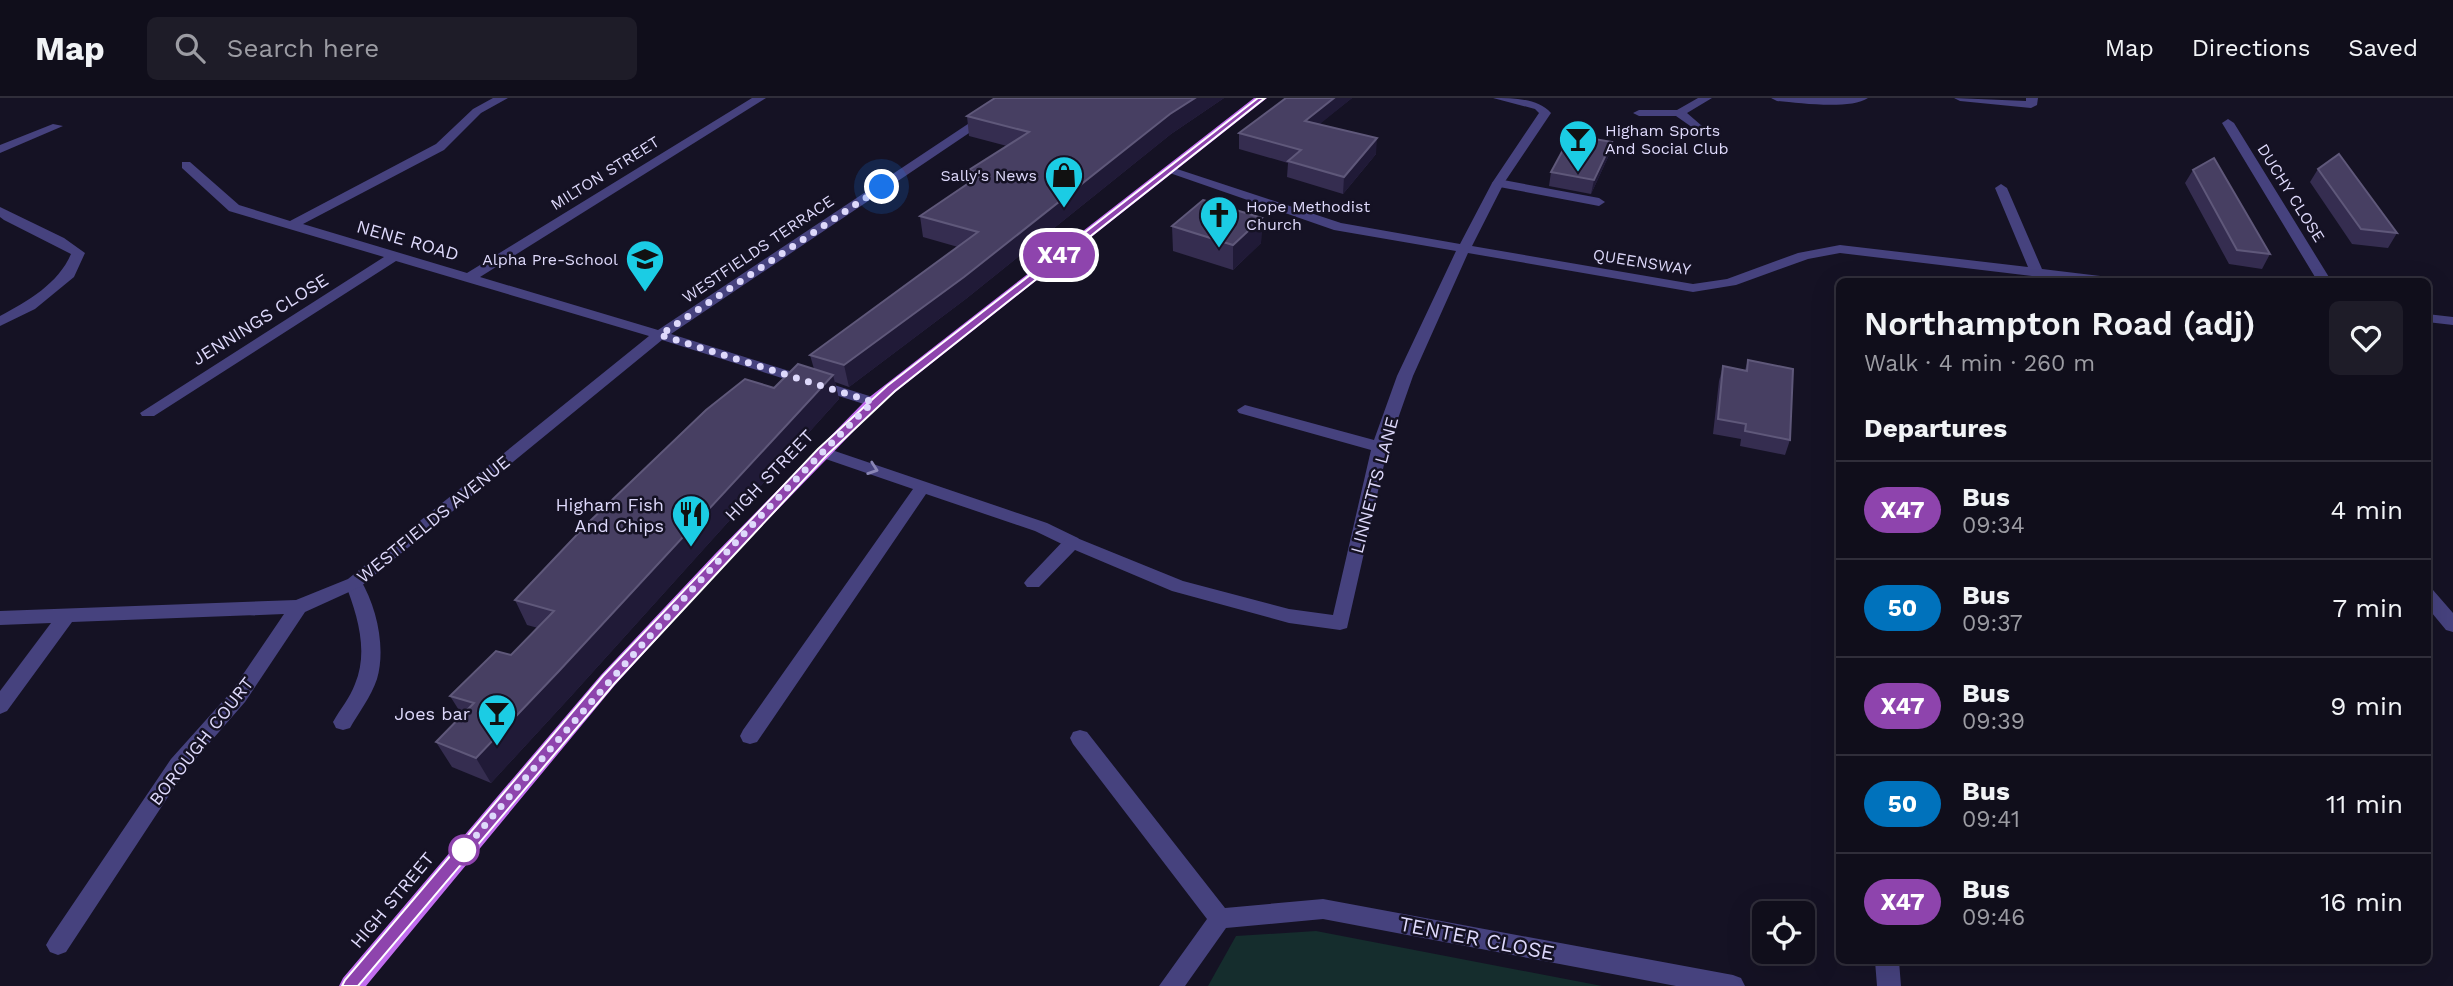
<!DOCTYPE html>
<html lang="en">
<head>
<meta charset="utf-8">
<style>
	body { margin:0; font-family:"Work Sans",sans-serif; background:#1e1c28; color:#f1f3f6; height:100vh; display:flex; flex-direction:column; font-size:26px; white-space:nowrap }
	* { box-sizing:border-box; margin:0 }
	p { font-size:23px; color:#9c9ca3 }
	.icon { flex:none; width:38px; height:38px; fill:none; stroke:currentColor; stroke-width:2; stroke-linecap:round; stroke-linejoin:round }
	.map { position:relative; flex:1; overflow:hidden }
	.drawer { position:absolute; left:1836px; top:180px; width:595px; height:686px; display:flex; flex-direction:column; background:#100e1b; border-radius:10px; box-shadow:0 7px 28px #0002,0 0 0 2px #302e3a }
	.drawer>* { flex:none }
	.badge { padding:0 14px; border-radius:23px; font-size:24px; line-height:46px }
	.controls { position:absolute; left:1752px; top:803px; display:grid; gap:14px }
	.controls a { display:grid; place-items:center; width:63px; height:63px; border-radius:10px; background:#100e1b; box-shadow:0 7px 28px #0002,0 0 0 2px #302e3a; font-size:35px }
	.you { position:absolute; width:35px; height:35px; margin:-18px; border:5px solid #fff; border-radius:50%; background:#1a73e8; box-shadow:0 0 0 10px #1a73e833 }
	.map>.badge { position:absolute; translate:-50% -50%; box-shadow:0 0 0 4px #fff }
	h2 { padding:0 28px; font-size:26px; line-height:63px }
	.round { display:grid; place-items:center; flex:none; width:74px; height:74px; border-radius:10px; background:#1e1c28 }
	.overview { display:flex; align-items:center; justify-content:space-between; height:119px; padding:0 28px }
	h1 { font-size:33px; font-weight:600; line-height:52px }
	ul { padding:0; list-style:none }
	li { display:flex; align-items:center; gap:21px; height:98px; padding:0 28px; border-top:2px solid #302e3a }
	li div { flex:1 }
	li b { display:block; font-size:26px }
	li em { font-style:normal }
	li .badge { min-width:77px; font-weight:700; text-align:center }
	header { display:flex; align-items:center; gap:42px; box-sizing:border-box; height:98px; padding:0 35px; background:#100e1b; border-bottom:2px solid #302e3a }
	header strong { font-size:33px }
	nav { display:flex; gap:38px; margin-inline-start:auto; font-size:24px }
	.search { width:490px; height:63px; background:#1e1c28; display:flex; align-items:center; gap:18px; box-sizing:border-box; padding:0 24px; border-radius:10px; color:#9c9ca3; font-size:26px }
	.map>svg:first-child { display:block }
	.green { fill:#152d2d }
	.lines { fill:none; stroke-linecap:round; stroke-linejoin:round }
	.service { fill:#46427e; fill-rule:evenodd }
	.minor { fill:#46427e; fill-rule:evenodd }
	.primary { fill:#c16dee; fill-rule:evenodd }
	.wall { fill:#352d50 }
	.shaded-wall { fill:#201a37 }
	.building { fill:#473f62; stroke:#5f587a; stroke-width:2 }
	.oneway { stroke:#8a86b6 }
	.line { fill:#8e44ad; stroke:#fff; stroke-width:2 }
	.walk { stroke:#ded9fb; stroke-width:7; stroke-dasharray:0 12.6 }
	.stop-dot { fill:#fff; stroke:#8e44ad; stroke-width:3.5 }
	.labels { text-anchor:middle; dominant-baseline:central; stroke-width:5; stroke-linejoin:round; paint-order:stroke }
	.far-poi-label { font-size:16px; fill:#ded9fb; stroke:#151224; text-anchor:start }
	.far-street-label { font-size:16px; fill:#ded9fb; stroke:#151224 }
	.street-label { font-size:18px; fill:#ded9fb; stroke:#151224 }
	.poi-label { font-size:18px; fill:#ded9fb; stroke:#151224; text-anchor:end }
	.near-street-label { font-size:21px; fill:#ded9fb; stroke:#151224 }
</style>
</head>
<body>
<header>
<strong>Map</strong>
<div class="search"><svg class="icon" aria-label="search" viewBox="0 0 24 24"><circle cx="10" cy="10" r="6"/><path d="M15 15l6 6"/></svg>Search here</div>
<nav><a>Map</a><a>Directions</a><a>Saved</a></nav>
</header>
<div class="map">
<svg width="2453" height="888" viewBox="0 0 2453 888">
	<rect width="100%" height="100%" fill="#151224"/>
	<path class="green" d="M 1316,833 L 1602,888 L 1208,888 L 1236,838 Z"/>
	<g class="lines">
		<path class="service" d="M 1498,81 L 1599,100 L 1605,104 L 1599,108 L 1494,88 L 1492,85 Z
			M 823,349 L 1047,425 L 1078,440 L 1081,444 L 1078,448 L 1066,448 L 1035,433 L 926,396 L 757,644 L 750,646 L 743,644 L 740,638 L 743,632 L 913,391 L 817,358 L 815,354 Z
			M 354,479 L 360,481 C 377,509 386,550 377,581 C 371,599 359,614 350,630 L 343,632 L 336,630 L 333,624 C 340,611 350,600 355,586 C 369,553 357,516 345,485 Z"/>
		<path class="minor" d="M 493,0 L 508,0 L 481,15 L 444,52 L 303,126 L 467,175 L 752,0 L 766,0 L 480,179 L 658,232 L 1007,0 L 1021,0 L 671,236 L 879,301 L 881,304 L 879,307 L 867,307 L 662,242 L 360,489 L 305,514 L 245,604 L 185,673 L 66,854 L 58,857 L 50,854 L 46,847 L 50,840 L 171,661 L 231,594 L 284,516 L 72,524 L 7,613 L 0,616 L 0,593 L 51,525 L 0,527 L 0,513 L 296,502 L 348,481 L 649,238 L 396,163 L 154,318 L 142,318 L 140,315 L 384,159 L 229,113 L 182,70 L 182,64 L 190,64 L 239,107 L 290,123 L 436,46 L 473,11 Z
			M 1493,0 C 1513,0 1538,0 1551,15 L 1504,85 L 1472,148 L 1693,186 L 1727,181 L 1798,155 L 1840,147 L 2028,169 L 1995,90 L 2001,86 L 2007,90 L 2042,171 L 2117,180 L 2124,184 L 2080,184 L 2046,180 L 2048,184 L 2034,184 L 2032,178 L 1840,155 L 1808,161 L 1736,187 L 1693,194 L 1468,155 L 1413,278 L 1388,349 L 1347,530 L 1340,532 L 1289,525 L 1172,493 L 1075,452 L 1039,489 L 1027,489 L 1024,485 L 1027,481 L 1066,440 L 1072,438 L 1183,483 L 1289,511 L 1333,517 L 1371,352 L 1239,315 L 1237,312 L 1245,307 L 1374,342 L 1397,278 L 1456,153 L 1334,132 L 1161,72 L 1171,69 L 1341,125 L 1460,146 L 1492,85 L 1539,15 L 1535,11 Z
			M 1698,0 L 1712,0 L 1687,15 L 1702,28 L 1696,32 L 1676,18 L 1639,18 L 1633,15 L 1639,12 L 1677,12 Z
			M 1771,0 L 1868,0 C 1850,12 1799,5 1777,3 Z
			M 1954,0 L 2026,3 L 2026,0 L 2038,0 L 2037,7 L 2031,10 L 1960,3 Z
			M 2228,21 L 2234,25 L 2332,184 L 2318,184 L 2222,25 Z
			M 53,26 L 63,28 L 0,55 L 0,47 Z
			M 0,109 L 64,140 L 85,155 L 74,179 L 35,211 L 0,228 L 0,218 C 28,203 58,186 71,156 L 4,122 L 0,119 Z
			M 2427,216 L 2453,219 L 2453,227 L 2427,224 Z
			M 2427,491 L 2433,492 L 2453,515 L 2453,534 L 2446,532 L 2427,509 Z
			M 1080,632 L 1087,634 L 1225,810 L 1323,801 L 1733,877 L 1741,880 L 1745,888 L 1676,888 L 1323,821 L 1226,830 L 1185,888 L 1159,888 L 1207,821 L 1073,646 L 1070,640 L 1073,634 Z
			M 1875,863 L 1899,863 L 1901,888 L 1877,888 Z"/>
		<path class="primary" d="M 1254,0 L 1267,0 L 879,307 L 727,464 L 615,587 L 366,888 L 339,888 L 343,880 L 601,577 L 715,456 L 867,301 Z"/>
	</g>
	<path class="wall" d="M 995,0 L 1224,0 L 1171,36 L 967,200 L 849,289 L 835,284 L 839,301 L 572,597 L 491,685 L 452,669 L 436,644 L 462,617 L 450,598 L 511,557 L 538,530 L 527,527 L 515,502 L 774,290 L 814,271 L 810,257 L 958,149 L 923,139 L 920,118 L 971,83 L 969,72 L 1007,48 L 969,38 L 967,18 Z
		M 1286,0 L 1352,0 L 1319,26 L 1376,56 L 1343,96 L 1287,79 L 1288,65 L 1239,51 L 1239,35 Z
		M 1612,44 L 1609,57 L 1591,96 L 1549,88 L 1551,74 Z
		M 2318,71 L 2397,135 L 2388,150 L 2352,146 L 2310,84 Z
		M 2193,72 L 2270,156 L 2262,171 L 2229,166 L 2185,85 Z
		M 1262,120 L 1261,145 L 1233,172 L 1173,153 L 1172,128 Z
		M 1748,262 L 1790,342 L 1785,357 L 1740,348 L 1741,341 L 1713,336 L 1719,283 L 1723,268 L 1745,272 Z"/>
	<path class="shaded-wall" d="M 1195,0 L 1224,0 L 1171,36 L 967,200 L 849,289 L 844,267 L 1170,16 Z
		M 1334,0 L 1352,0 L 1304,39 L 1305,23 Z
		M 1377,40 L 1376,56 L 1343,96 L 1344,79 Z
		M 1612,44 L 1609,57 L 1591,96 L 1594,82 Z
		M 1262,120 L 1261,145 L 1233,172 L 1233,147 Z
		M 833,277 L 839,301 L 572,597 L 491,685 L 476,660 Z"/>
	<path class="building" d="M 995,0 L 1195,0 L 1170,16 L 964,179 L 844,267 L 810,257 L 978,134 L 920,118 L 982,76 L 969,72 L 1029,34 L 967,18 Z
		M 1286,0 L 1334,0 L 1305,23 L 1377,40 L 1344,79 L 1288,63 L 1301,52 L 1239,35 Z
		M 1571,37 L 1612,44 L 1594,82 L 1551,74 Z
		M 2339,56 L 2397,135 L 2361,131 L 2318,71 Z
		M 2214,60 L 2270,156 L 2237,152 L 2193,72 Z
		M 1203,102 L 1262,120 L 1233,147 L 1172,128 Z
		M 1748,262 L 1793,271 L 1790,342 L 1745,333 L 1746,326 L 1718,321 L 1723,268 L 1747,273 Z
		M 798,266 L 833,277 L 559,573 L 476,660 L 436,644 L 474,605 L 450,598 L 496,553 L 511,557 L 554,513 L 515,502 L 589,424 L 706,312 L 745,281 L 774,290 Z"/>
	<defs><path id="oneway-chevron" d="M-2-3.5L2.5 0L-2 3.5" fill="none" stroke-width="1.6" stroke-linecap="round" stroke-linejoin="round" transform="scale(1.75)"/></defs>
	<use class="oneway" href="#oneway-chevron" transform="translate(873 371) rotate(19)"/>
	<path class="line" d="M 1258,0 L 1265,0 L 895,293 L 827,357 L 614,586 L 358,888 L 342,888 L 345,882 L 603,578 L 818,351 L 887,288 Z"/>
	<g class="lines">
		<path class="walk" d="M 464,752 L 458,759 C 591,602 726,448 873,304 L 660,237 L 882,89"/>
	</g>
	<defs>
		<g id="bar-pin" transform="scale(2.0125)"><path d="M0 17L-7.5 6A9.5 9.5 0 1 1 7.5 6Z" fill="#1bcce4" stroke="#151224"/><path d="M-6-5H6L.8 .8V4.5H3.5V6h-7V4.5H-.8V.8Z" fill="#111"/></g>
		<g id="shop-pin" transform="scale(2.0125)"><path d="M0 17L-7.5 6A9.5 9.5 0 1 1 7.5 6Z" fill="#1bcce4" stroke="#151224"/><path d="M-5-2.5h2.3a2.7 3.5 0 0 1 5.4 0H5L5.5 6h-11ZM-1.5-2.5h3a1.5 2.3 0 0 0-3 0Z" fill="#111"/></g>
		<g id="church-pin" transform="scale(2.0125)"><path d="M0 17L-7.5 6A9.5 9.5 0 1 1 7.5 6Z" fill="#1bcce4" stroke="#151224"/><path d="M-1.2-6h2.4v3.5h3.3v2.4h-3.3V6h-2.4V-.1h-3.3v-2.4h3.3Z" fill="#111"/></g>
		<g id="school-pin" transform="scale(2.0125)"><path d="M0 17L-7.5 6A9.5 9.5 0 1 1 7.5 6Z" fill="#1bcce4" stroke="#151224"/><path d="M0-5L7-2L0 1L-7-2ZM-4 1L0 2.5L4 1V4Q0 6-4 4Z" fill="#111"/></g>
		<g id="restaurant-pin" transform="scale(2.0125)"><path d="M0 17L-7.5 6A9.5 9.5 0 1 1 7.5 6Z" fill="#1bcce4" stroke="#151224"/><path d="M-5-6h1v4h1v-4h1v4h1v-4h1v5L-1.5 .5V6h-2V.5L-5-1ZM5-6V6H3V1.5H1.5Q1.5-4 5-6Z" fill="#111"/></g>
	</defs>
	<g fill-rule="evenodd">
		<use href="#bar-pin" x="1578" y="41"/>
		<use href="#shop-pin" x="1064" y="77"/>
		<use href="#church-pin" x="1219" y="117"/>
		<use href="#school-pin" x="645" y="161"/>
		<use href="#restaurant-pin" x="691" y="416"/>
		<use href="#bar-pin" x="497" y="615"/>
	</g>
	<circle class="stop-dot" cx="464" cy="752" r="14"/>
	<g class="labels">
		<g class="far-poi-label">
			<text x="1605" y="32">Higham Sports<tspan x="1605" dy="18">And Social Club</tspan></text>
			<text x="1037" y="77" text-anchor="end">Sally's News</text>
			<text x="1246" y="108">Hope Methodist<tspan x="1246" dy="18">Church</tspan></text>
			<text x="618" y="161" text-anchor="end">Alpha Pre-School</text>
		</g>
		<g class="far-street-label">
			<text transform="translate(605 75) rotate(-32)">MILTON STREET</text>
			<text transform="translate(2291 95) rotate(58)">DUCHY CLOSE</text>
			<text transform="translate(758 151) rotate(-34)">WESTFIELDS TERRACE</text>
			<text transform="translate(1642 164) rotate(9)">QUEENSWAY</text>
		</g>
		<g class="street-label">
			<text transform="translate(408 142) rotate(16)">NENE ROAD</text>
			<text transform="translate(260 221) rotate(-32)">JENNINGS CLOSE</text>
			<text transform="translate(769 377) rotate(-46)">HIGH STREET</text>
			<text transform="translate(1374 387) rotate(-75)">LINNETTS LANE</text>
			<text transform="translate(433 421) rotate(-39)">WESTFIELDS AVENUE</text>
			<text transform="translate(201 643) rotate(-52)">BOROUGH COURT</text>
			<text transform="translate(392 802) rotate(-50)">HIGH STREET</text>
		</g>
		<g class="poi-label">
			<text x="664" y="406">Higham Fish<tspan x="664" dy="21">And Chips</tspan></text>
			<text x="470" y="615">Joes bar</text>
		</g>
		<g class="near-street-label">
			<text transform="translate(1477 840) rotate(11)">TENTER CLOSE</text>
		</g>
	</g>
</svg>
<div class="controls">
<a><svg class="icon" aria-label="locate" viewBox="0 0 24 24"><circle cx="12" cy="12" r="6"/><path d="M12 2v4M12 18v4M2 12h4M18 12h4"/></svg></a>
</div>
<div class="you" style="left:882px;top:89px"></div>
<b class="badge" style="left:1059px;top:157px;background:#8e44ad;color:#fff">X47</b>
<section class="drawer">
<div class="overview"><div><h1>Northampton Road (adj)</h1><p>Walk · 4 min · 260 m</p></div><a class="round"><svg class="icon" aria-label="heart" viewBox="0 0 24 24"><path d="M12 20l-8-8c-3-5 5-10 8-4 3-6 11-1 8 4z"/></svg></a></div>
<h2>Departures</h2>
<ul>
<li><span class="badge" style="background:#8e44ad;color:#fff">X47</span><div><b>Bus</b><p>09:34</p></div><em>4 min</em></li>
<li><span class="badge" style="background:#0072bc;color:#fff">50</span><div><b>Bus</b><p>09:37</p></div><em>7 min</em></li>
<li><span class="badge" style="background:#8e44ad;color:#fff">X47</span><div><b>Bus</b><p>09:39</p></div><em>9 min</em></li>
<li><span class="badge" style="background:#0072bc;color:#fff">50</span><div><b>Bus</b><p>09:41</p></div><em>11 min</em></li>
<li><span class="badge" style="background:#8e44ad;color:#fff">X47</span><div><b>Bus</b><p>09:46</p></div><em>16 min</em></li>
</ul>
</section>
</div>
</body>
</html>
